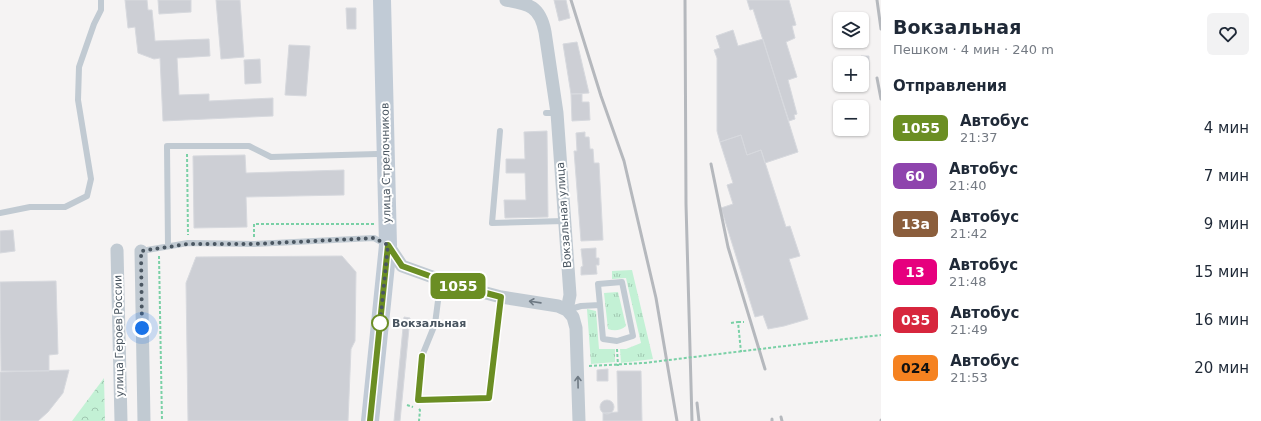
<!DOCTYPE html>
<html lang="ru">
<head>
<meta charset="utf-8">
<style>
	body { margin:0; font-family:"DejaVu Sans",sans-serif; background:#f2f2f3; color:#1f2937; height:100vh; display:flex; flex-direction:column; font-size:15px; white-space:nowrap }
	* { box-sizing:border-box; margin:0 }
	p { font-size:13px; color:#747a83 }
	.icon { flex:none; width:22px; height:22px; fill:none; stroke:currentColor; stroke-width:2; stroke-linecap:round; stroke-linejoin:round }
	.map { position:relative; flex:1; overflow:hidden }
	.drawer { display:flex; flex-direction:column; background:#fff; width:380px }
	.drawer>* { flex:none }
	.badge { padding:0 8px; border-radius:6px; font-size:14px; line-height:26px }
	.buttons { position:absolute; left:833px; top:12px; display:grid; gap:8px }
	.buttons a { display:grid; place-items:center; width:36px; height:36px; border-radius:6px; background:#fff; box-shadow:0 1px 3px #0004; font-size:20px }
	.you { position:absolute; width:20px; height:20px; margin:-10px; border:3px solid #fff; border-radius:50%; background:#1a73e8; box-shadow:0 0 0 6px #1a73e833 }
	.map>.badge { position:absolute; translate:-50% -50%; box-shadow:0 0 0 2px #fff }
	h2 { padding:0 12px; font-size:15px; line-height:36px }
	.round { display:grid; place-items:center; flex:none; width:42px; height:42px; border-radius:6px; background:#f2f2f3 }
	.head { display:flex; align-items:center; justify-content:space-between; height:68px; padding:0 12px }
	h1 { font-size:19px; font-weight:700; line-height:30px }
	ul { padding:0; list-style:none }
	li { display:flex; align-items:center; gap:12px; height:48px; padding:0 12px }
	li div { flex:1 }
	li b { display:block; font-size:15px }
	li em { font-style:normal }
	li .badge { min-width:44px; font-weight:700; text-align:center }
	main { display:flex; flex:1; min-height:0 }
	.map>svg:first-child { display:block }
	.grass { fill:url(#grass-tufts) }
	.forest { fill:url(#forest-crowns) }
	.building { fill:#cdcfd5; stroke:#d7d9de }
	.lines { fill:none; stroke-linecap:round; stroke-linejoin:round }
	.path { stroke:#7ad0a6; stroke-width:2; stroke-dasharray:3 2; stroke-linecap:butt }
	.service { stroke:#c1cad2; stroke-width:6 }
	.minor { stroke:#c1cad2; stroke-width:13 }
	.secondary { stroke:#c1cbd6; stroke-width:18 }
	.rail { stroke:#b5b8bd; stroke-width:3 }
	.path-bridge { stroke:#7ad0a6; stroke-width:2; stroke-dasharray:3 2; stroke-linecap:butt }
	.oneway { stroke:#6e7983 }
	.line-casing { stroke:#fff; stroke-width:9 }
	.line { stroke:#6b8e23; stroke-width:6 }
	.walk { stroke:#4a5661; stroke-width:4; stroke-dasharray:0 7.2 }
	.stop-dot { fill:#fff; stroke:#6b8e23; stroke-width:2 }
	.labels { text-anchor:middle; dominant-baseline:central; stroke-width:4; stroke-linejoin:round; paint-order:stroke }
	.street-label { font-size:11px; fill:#4a5661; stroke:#fff }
	.stop-label { font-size:11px; font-weight:bold; fill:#4a5661; stroke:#fff; text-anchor:start }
</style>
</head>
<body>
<main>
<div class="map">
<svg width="881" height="421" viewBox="0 0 881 421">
	<defs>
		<pattern id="grass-tufts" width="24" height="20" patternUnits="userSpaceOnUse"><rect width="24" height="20" fill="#c3f1d5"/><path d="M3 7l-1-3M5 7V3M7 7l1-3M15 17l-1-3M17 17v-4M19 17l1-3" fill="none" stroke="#a0c6b0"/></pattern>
		<pattern id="forest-crowns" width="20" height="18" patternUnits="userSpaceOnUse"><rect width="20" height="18" fill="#c3f1d5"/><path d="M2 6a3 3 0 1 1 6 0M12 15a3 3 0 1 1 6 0" fill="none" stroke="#a0c6b0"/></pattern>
	</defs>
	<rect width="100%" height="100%" fill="#f5f3f3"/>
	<path class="grass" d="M 632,270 L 653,359 L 621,363 L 620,349 L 626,349 L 641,343 L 626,278 L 612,279 L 612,271 Z
		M 618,292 L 626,326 C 620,331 614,331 608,329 L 604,293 Z
		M 587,309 L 596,311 L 599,349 L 615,349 L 615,362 L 591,364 Z"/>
	<path class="forest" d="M 104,378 L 105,421 L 72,421 Z"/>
	<path class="building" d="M 125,0 L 147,0 L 148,10 L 152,10 L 155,41 L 209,39 L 210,56 L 177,58 L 179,95 L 209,94 L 209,101 L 273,98 L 273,116 L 163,121 L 160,58 L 154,59 L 138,53 L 135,27 L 128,28 Z
		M 158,0 L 191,0 L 191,12 L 159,14 Z
		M 216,0 L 240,0 L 244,57 L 221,59 Z
		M 554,0 L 566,0 L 570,18 L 559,21 Z
		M 747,0 L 789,0 L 796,25 L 792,26 L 795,38 L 786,42 L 797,77 L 788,80 L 797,114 L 794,115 L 795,119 L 789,121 L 753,9 L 750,10 Z
		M 346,8 L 356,8 L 356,29 L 347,29 Z
		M 860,17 L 866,17 L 867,26 L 862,27 L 862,19 Z
		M 733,30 L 738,46 L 763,39 L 798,152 L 765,163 L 761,150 L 747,155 L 741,135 L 720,142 L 717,131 L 717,58 L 714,50 L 720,48 L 716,36 Z
		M 577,42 L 589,93 L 571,94 L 563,44 Z
		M 289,45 L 310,46 L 306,96 L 285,95 Z
		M 861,56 L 869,56 L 869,70 L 862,70 Z
		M 260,59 L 261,83 L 245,84 L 244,60 Z
		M 571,94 L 582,94 L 582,102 L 589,102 L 590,120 L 572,121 Z
		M 547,131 L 548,217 L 505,218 L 504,200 L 526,200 L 525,173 L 506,173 L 506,159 L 525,159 L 524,132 Z
		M 585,132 L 585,137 L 589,137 L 590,149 L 593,149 L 594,163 L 599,163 L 603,240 L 581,241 L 574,151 L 577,151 L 576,133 Z
		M 741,135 L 747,155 L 761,150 L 786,227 L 790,226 L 800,256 L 789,259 L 808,319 L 784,326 L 768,329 L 763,315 L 755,317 L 721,208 L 733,204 L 727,185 L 733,183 L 720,142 Z
		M 245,155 L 246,173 L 344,170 L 344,195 L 246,197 L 247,227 L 194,228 L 193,156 Z
		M 13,230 L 15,251 L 0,253 L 0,231 Z
		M 596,248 L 596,258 L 599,258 L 599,265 L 596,265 L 597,274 L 581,275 L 581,267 L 583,266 L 581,249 Z
		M 342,256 L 356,272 L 355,341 L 351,349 L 348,421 L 188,421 L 186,283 L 196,257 Z
		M 56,281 L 58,354 L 49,355 L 49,371 L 1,371 L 0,282 Z
		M 404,317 L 410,318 L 400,421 L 394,421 Z
		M 608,369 L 608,381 L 597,381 L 597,370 Z
		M 69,370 L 63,393 L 48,412 L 38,421 L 0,421 L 0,372 Z
		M 617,371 L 641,371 L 642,421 L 603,421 L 603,413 L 618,412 Z
		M600 407a7 7 0 1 1 14 0a7 7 0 1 1-14 0Z"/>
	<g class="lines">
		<path class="path" d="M 187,154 L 188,235
			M 254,237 L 254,224 L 374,224
			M 159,256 L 162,421
			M 738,322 L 744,322
			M 731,323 L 738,322 L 741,352
			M 810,343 L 881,335
			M 617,349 L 618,366
			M 589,366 L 644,363
			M 407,405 L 413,407
			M 419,409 L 420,410 L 419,421"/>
		<path class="service" d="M 546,113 L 557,113
			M 500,131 L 492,223 L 564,221
			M 0,213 L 30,207 L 65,207 L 87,196 L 91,179 L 78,100 L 79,67 L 94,24 L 101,10 L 101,0
			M 168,246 L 167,146 L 249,146 L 271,157 L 377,154
			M 141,251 L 188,243 L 254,244 L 374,238 L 385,244
			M 452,284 L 439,293 L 435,324 L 422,356 L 418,400 L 489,398 L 501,297
			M 567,310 L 581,306 L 600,305 L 603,339 L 617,341 L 633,336 L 622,282 L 598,284 L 600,305"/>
		<path class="minor" d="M 506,0 C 529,4 540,6 545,32 L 557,113 L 570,295 L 567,310
			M 388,245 L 402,266 L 452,284 L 501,297 L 558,306 L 567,310 L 573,317 L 576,328 L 579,421
			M 117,250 L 121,421
			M 141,251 L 144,421"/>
		<path class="secondary" d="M 370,421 L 388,245 L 382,0"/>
		<path class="rail" d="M 571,0 L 601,96 L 624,161 L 656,298 L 677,421
			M 685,0 L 686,204 L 692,421
			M 877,0 L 881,29
			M 877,78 L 881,99
			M 711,164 L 728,247 L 765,369
			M 697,403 L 699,421
			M 781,417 L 782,421
			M 772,419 L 772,421
			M 881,421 L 881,420"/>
		<path class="path-bridge" d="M 644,363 L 810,343"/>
	</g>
	<defs><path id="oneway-shaft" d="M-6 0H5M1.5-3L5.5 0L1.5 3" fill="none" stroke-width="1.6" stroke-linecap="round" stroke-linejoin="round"/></defs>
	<g class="oneway">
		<use href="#oneway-shaft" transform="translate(535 302) rotate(-172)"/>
		<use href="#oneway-shaft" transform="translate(578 382) rotate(-91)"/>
	</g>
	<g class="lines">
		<g class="line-casing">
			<path id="line" d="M 370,421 L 388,245 L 402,266 L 452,284 L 501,297 L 489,398 L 418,400 L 422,356"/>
		</g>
		<use href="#line" class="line"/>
		<path class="walk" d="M 142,328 L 141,251 L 188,244 L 254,244 L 374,238 L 388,245 L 380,323"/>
	</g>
	<circle class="stop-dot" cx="380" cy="323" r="8"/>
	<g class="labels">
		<g class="street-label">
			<text transform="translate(386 163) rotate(-91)">улица Стрелочников</text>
			<text transform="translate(564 215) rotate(-94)">Вокзальная улица</text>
			<text transform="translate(119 336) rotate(-91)">улица Героев России</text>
		</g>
		<g class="stop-label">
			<text x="392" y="323">Вокзальная</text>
		</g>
	</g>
</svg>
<div class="buttons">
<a><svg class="icon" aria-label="layers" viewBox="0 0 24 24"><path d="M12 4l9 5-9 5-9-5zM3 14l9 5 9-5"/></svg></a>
<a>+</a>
<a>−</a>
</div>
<div class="you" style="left:142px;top:328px"></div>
<b class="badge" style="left:458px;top:286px;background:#6b8e23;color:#fff">1055</b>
</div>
<section class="drawer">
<div class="head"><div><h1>Вокзальная</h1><p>Пешком · 4 мин · 240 m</p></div><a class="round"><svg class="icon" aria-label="heart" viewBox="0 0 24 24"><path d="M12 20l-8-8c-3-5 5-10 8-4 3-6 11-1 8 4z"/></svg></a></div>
<h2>Отправления</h2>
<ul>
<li><span class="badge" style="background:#6b8e23;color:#fff">1055</span><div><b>Автобус</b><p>21:37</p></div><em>4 мин</em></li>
<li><span class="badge" style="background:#8e44ad;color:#fff">60</span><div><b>Автобус</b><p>21:40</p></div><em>7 мин</em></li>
<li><span class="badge" style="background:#8b5e3c;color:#fff">13а</span><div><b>Автобус</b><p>21:42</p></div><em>9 мин</em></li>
<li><span class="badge" style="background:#e6007e;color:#fff">13</span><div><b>Автобус</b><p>21:48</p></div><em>15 мин</em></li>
<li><span class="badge" style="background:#d7263d;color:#fff">035</span><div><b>Автобус</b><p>21:49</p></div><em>16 мин</em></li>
<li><span class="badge" style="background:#f58220;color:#111">024</span><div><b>Автобус</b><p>21:53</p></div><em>20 мин</em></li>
</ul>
</section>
</main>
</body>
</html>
